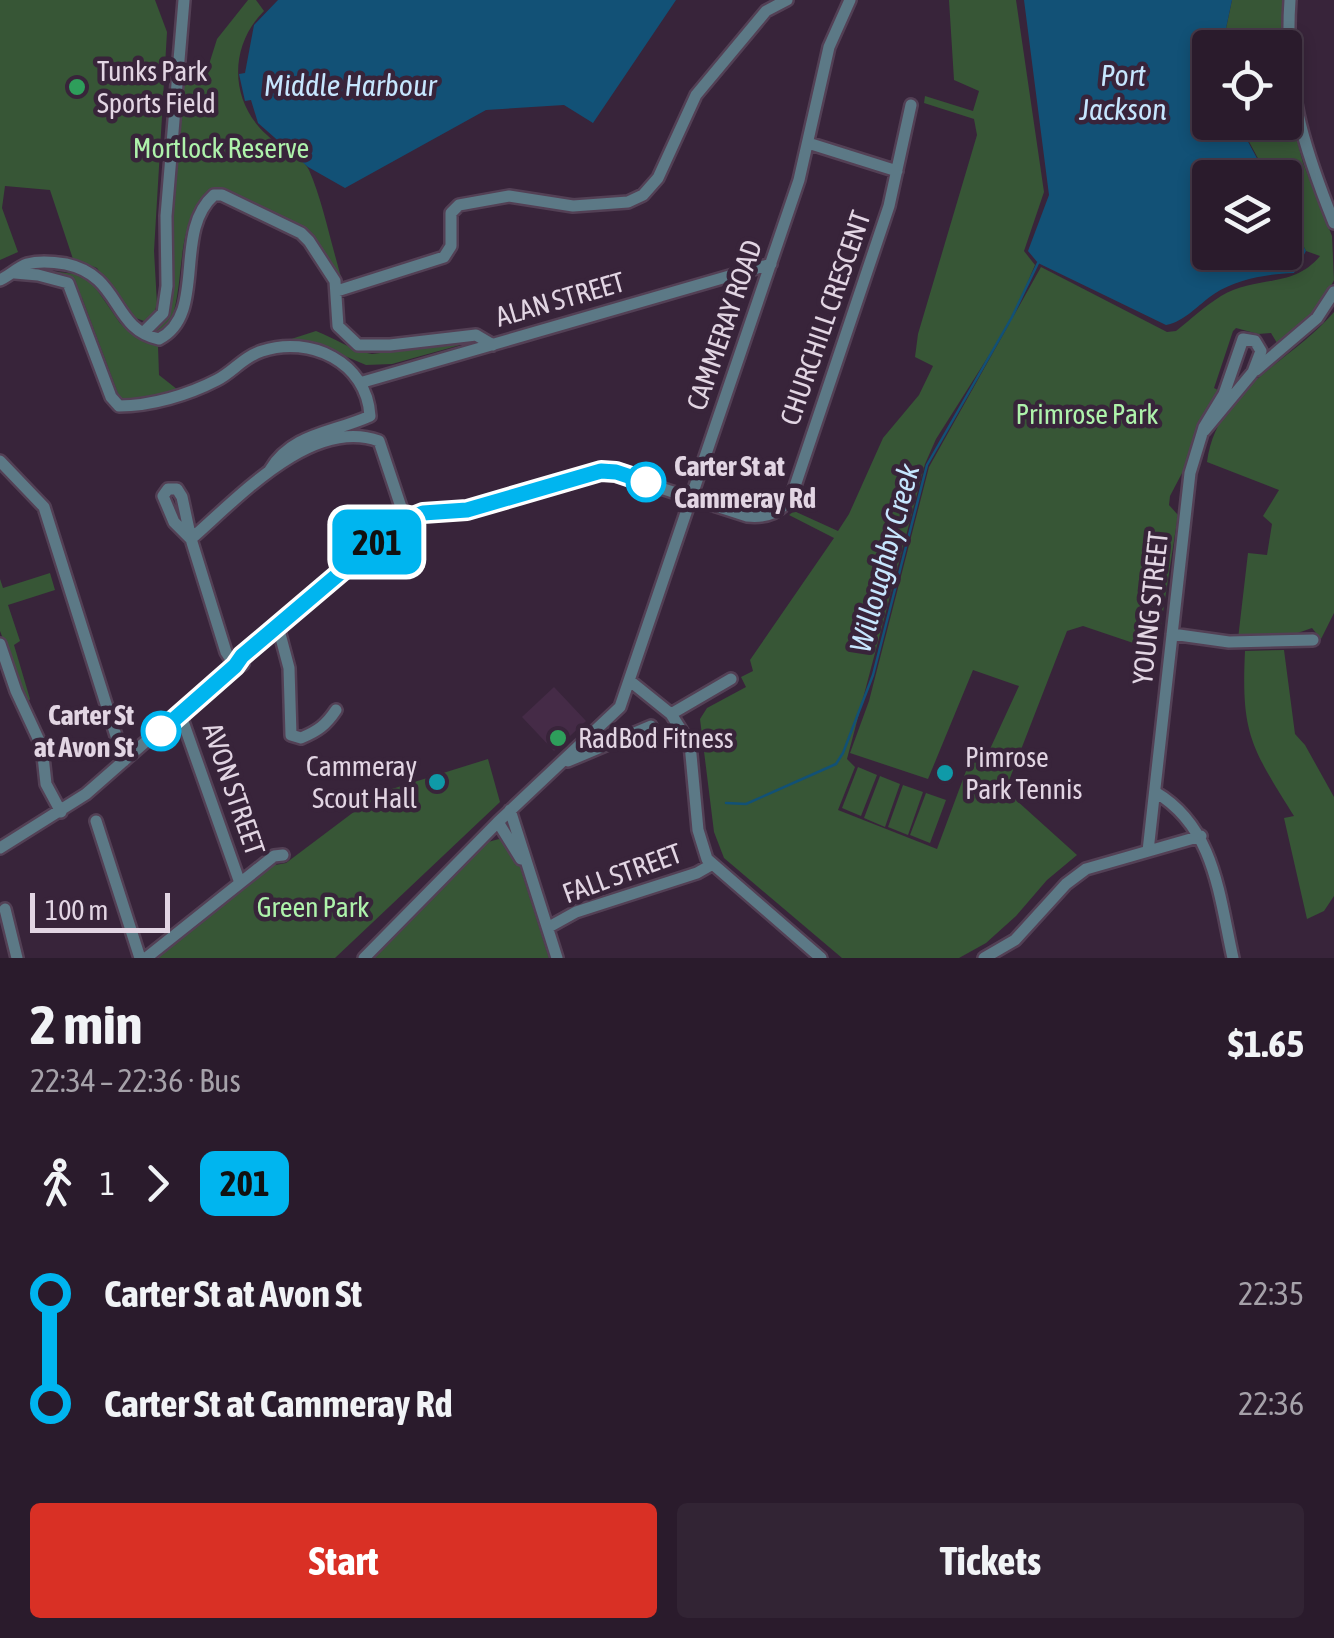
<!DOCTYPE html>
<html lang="en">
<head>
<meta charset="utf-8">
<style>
	body { margin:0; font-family:"Asap Condensed",sans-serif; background:#322434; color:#f1f3f6; height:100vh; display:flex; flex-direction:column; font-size:38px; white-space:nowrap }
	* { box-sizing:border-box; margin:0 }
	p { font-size:32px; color:#a5a1a9 }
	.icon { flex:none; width:55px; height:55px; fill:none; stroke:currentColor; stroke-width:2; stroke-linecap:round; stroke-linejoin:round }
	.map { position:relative; height:958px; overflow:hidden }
	.panel { display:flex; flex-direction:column; background:#2a1b2c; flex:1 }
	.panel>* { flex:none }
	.badge { padding:0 20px; border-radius:15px; font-size:35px; line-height:65px }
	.buttons { position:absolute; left:1192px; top:30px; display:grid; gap:20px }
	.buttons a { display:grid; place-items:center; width:110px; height:110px; border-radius:10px; background:#2a1b2c; box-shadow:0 5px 15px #0003,0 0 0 2px #463948; font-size:50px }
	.scale { position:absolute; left:30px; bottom:25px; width:140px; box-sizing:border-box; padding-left:10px; border:5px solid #e2d5e3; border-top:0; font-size:28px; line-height:35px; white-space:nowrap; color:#e2d5e3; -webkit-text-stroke:8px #38243a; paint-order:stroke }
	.map>.badge { position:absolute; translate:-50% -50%; box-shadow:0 0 0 5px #fff }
	.legs { display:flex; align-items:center; gap:15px; height:110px; padding:0 30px; font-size:32px }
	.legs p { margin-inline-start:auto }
	.overview { display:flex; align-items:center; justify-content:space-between; height:170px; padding:0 30px }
	h1 { font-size:55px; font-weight:700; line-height:75px }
	.button { display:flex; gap:20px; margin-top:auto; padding:20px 30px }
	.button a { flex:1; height:115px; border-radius:10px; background:#d93025; color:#fff; font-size:40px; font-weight:700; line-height:115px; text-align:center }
	.button a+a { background:#322434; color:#f1f3f6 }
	ul { padding:0 30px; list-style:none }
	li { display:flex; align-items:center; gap:35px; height:110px; font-size:38px }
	li i { display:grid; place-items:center; width:15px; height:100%; margin:0 12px; background:currentColor }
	li i::after { content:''; width:25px; height:25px; margin:-12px; border:8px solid; border-radius:50%; background:#2a1b2c }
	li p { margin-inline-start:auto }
	li:first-child i { background:linear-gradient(#0000 50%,currentColor 0) }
	li:last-child i { background:linear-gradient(currentColor 50%,#0000 0) }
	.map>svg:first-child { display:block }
	.built { fill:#452b47 }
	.green { fill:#375636 }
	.water { fill:#125176 }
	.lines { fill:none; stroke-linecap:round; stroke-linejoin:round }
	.stream { stroke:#125176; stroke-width:2.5 }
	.street-casing { stroke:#534055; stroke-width:16 }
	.street { stroke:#5c7986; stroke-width:11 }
	.line-1-casing { stroke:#fff; stroke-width:22 }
	.line-1 { stroke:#00b5ef; stroke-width:15 }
	.leisure-dot { fill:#2e9e5b; stroke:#38243a; stroke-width:4 }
	.stop-1-dot { fill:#fff; stroke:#00b5ef; stroke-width:5 }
	.culture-dot { fill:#0f9aa8; stroke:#38243a; stroke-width:4 }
	.labels { text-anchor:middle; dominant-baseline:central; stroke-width:9; stroke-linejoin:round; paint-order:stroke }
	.poi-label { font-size:28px; fill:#e2d5e3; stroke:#38243a; text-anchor:start }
	.park-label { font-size:28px; fill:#aef2ab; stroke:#38243a }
	.street-label { font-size:28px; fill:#e2d5e3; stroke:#38243a }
	.stop-label { font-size:28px; font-weight:bold; fill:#e2d5e3; stroke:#38243a; text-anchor:start }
	.water-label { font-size:30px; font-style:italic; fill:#c6e6fe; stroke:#38243a }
</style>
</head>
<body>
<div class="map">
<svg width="1334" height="958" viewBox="0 0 1334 958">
	<rect width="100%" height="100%" fill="#38243a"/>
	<path class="built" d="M 554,687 L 586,721 L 554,751 L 522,717 Z"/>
	<path class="green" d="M 0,0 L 155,0 L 167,32 L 154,251 L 157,304 L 154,313 L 144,321 L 130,316 L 97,268 L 73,259 L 50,190 L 5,186 L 2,208 L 18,252 L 0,260 Z
		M 248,0 L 256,0 L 264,11 C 229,46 229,101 267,135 C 279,147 301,154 309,170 C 323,201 332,249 343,283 L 309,234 L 212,192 C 169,222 190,292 165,333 L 154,333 L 168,311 L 170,220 L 183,83 L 206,74 L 217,39 Z
		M 949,0 L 1016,0 L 1044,192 L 1024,251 L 1035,265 L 1012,319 L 936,439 L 925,464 L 847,759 L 855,767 L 838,810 L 937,849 L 969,763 L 984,762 L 1019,686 L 973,670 L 928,779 L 850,753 L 869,701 L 929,467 L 1041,267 L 1167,332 L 1176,331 C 1191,319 1205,306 1221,296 C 1256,275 1293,289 1320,256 L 1306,251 L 1285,210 L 1285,178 L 1268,177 L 1239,123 L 1285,122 L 1285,94 L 1303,163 L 1332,236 L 1334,280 L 1322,304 L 1277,343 L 1271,333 L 1258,334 L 1236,328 L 1233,331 L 1214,388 L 1224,393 L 1170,496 L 1169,505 L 1178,515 L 1157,651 L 1083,626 L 1067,631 L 1008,783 L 1015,799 L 1077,855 L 1047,880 L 1016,916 L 986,943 L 959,958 L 842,958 L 724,858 L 714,832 L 700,719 L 707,708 L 746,687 L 741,677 L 753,671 L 750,660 L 834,538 L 789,515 L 794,511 L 838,531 L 849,514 L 883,438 L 919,395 L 933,366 L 915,357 L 918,334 L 977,135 L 974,119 L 924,103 L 925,96 L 973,111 L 979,91 L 954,80 Z
		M 1232,0 L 1285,0 L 1281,47 L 1222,47 Z
		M 43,270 L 75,274 L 93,284 L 120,323 L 135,336 L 158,346 L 159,375 L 178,390 L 141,402 L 120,399 L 82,298 L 73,283 L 33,272 Z
		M 1334,312 L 1334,613 L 1321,639 L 1312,628 L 1289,636 L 1238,639 L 1248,553 L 1267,555 L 1272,524 L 1263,516 L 1279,490 L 1207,462 C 1217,387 1291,363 1334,312 Z
		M 316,331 C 335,338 352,351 372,354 L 471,342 L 392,364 L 366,365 L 328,349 L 285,341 Z
		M 50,573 L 55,590 L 8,605 L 20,641 L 14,645 L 30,699 L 28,703 L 0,631 L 0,579 L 3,588 Z
		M 1284,650 L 1295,734 L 1305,745 L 1334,797 L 1334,896 L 1324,911 L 1307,919 L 1284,818 L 1294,816 C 1251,747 1241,734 1245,651 Z
		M 488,759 L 500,802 L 335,958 L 158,958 L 270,866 L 286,863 L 379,793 Z
		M 858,767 L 877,775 L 861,816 L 842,808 Z
		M 880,776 L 900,784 L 885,827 L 864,818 Z
		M 903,785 L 923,792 L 908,835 L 888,827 Z
		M 926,793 L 946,800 L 930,843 L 910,835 Z
		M 499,839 L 515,851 L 549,958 L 369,958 L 488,842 Z"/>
	<path class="water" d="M 278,0 L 676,0 L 593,123 L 564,105 L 486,110 L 345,188 L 308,167 L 258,123 L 251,100 L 245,101 L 239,74 L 245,73 L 254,25 Z
		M 1024,0 L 1232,0 L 1222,47 L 1210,48 L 1210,122 L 1238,123 L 1267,177 L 1210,178 L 1210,252 L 1285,252 L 1285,211 L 1306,251 L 1294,273 C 1268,274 1237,279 1214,294 C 1199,304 1184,322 1166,325 L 1038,263 L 1028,251 L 1049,195 Z"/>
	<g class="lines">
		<path class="stream" d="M 726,803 L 746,804 L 836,764 L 843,753 L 873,675 L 927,465 L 1012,317 L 1038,263"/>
		<g class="street-casing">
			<path id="street" d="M 1290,0 C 1284,85 1303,146 1334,223
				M 808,143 L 897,171
				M 15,273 L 38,275 L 68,283 L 111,397 L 119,406 C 151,406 188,395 217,380 C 233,372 243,357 262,351 C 310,335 367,362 370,416 C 333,433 292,433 270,470
				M 0,280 C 9,276 18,267 27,264 C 38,261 54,262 66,264 C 122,276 111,329 159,339 C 208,314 172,232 214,195 L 222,195 L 301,233 L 309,241 L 335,281 L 338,326 L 358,345 L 390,345 L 476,335 L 493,345
				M 337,291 L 444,257 L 451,246 L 451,213 L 459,205 L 509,196 L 573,206 L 628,202 L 643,195 L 658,178 L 696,95 L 766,11 L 787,0
				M 144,332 L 163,313 L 167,286 L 166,216 L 184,0
				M 1256,370 L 1317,318 L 1334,292
				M 363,382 L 771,264
				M 0,461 L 44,507 L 124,761
				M 191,539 C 237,499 312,416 379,441 L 401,507 L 410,518
				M 191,539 L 174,522 L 163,496 L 168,489 L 177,489 L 182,497 L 191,539 L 226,652 L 235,666
				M 280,634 L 289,668 L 291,735 L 301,738 C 318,731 326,725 336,710
				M 1172,634 L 1229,642 L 1313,640
				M 0,644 L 16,691 L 42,747 L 46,784 L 61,812
				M 235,666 L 242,656 L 400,521 L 423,513 L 467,510 L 605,470 L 747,516 C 768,518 780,513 792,495 L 889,206 L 911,105
				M 630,681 L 671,714 L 690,744 L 698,830 L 707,859 L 821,958
				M 180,713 L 240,883
				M 671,714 L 731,679
				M 568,761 L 651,726
				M 1155,792 C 1215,827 1219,896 1233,958
				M 510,810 L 557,958
				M 96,821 L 140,958
				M 498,822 L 521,859
				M 0,848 L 86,794 L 216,680 L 243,664
				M 1148,851 L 1190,473 L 1204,427 L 1224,394 L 1243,339 L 1255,341 L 1261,351 L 1253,372 L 1204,431
				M 5,909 L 17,958
				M 549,927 L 576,912 L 697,873 L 711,865
				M 146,958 L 274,856 L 283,855
				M 364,958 L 498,822 L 620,707 L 799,180 L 829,47 L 850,0
				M 984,958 L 1015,940 L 1066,884 L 1086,869 L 1201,836"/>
		</g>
		<use href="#street" class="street"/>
	</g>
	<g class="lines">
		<g class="line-1-casing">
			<path id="line-1" d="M 161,731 L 235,666 L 242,656 L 400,522 L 423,513 L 467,510 L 601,471 L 616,472 L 646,482"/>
		</g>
		<use href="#line-1" class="line-1"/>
	</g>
	<g class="leisure-dot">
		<circle cx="77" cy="87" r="10"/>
		<circle cx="558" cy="738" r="10"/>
	</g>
	<g class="stop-1-dot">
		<circle cx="646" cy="482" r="18"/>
		<circle cx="161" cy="731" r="18"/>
	</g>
	<g class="culture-dot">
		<circle cx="945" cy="773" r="10"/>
		<circle cx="437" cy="782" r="10"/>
	</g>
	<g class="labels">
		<g class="poi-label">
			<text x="97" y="71">Tunks Park<tspan x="97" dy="32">Sports Field</tspan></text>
			<text x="578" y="738">RadBod Fitness</text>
			<text x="965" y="757">Pimrose<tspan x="965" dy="32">Park Tennis</tspan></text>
			<text x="417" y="766" text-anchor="end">Cammeray<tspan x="417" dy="32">Scout Hall</tspan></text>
		</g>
		<g class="park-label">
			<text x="221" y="148">Mortlock Reserve</text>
			<text x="1087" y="414">Primrose Park</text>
			<text x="313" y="907">Green Park</text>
		</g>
		<g class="street-label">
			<text transform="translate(560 299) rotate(-16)">ALAN STREET</text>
			<text transform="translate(825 318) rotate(-71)">CHURCHILL CRESCENT</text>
			<text transform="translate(724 325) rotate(-71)">CAMMERAY ROAD</text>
			<text transform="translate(1150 608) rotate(-84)">YOUNG STREET</text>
			<text transform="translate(234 789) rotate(71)">AVON STREET</text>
			<text transform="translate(622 873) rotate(-20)">FALL STREET</text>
		</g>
		<g class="stop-label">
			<text x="674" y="466">Carter St at<tspan x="674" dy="32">Cammeray Rd</tspan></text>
			<text x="134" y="715" text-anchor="end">Carter St<tspan x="134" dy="32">at Avon St</tspan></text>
		</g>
		<g class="water-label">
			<text x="1123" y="75">Port<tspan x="1123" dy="34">Jackson</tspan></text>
			<text x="350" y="85">Middle Harbour</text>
			<text transform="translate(884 558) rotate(-75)">Willoughby Creek</text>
		</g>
	</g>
</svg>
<div class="buttons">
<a><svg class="icon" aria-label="locate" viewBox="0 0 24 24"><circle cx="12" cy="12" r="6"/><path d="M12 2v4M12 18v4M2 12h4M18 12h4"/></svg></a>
<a><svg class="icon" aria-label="layers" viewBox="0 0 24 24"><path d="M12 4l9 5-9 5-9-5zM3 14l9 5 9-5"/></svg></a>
</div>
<div class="scale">100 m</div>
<b class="badge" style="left:377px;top:542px;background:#00b5ef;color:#111">201</b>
</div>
<section class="panel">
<div class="overview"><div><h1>2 min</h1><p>22:34 – 22:36 · Bus</p></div><b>$1.65</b></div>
<div class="legs"><svg class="icon" aria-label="walk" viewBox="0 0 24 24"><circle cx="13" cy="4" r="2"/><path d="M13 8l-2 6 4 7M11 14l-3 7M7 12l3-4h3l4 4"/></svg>1<svg class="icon" aria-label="forward" viewBox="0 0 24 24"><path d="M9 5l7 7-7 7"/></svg><b class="badge" style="background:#00b5ef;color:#111">201</b></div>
<ul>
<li><i style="color:#00b5ef"></i><b>Carter St at Avon St</b><p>22:35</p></li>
<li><i style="color:#00b5ef"></i><b>Carter St at Cammeray Rd</b><p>22:36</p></li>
</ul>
<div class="button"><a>Start</a><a>Tickets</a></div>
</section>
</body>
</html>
